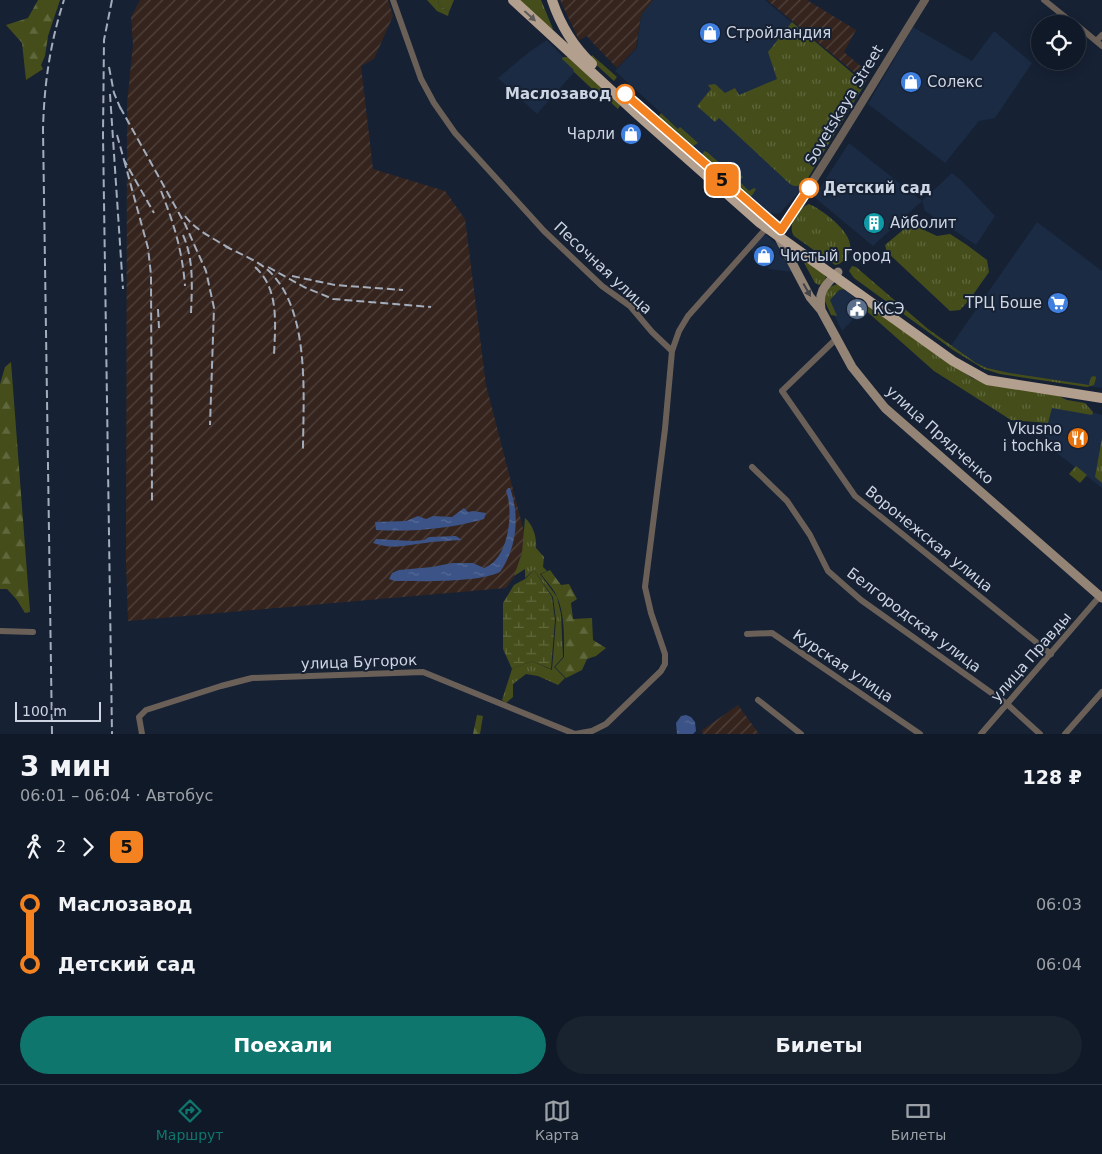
<!DOCTYPE html>
<html lang="ru">
<head>
<meta charset="utf-8">
<style>
	body { margin:0; font-family:"DejaVu Sans",sans-serif; background:#19222f; color:#f1f3f6; height:100vh; display:flex; flex-direction:column; font-size:19px; white-space:nowrap }
	* { box-sizing:border-box; margin:0 }
	p { font-size:16px; color:#9ca0a7 }
	.icon { flex:none; width:28px; height:28px; fill:none; stroke:currentColor; stroke-width:2; stroke-linecap:round; stroke-linejoin:round }
	.map { position:relative; height:734px; overflow:hidden }
	.drawer { display:flex; flex-direction:column; background:#101927; flex:1 }
	.drawer>* { flex:none }
	.badge { padding:0 10px; border-radius:8px; font-size:18px; line-height:32px }
	.buttons { position:absolute; left:1031px; top:15px; display:grid; gap:10px }
	.buttons a { display:grid; place-items:center; width:55px; height:55px; border-radius:50%; background:#101927; box-shadow:0 2px 12px #0003,0 0 0 1px #303844; font-size:25px }
	.scale { position:absolute; left:15px; bottom:12px; width:86px; box-sizing:border-box; padding-left:5px; border:2px solid #cdd5e2; border-top:0; font-size:14px; line-height:18px; white-space:nowrap; color:#cdd5e2; -webkit-text-stroke:4px #162134; paint-order:stroke }
	.map>.badge { position:absolute; translate:-50% -50%; box-shadow:0 0 0 2px #fff }
	.legs { display:flex; align-items:center; gap:8px; height:55px; padding:0 20px; font-size:16px }
	.legs p { margin-inline-start:auto }
	.summary { display:flex; align-items:center; justify-content:space-between; height:85px; padding:0 20px }
	h1 { font-size:28px; font-weight:700; line-height:38px }
	.cta { display:flex; gap:10px; margin-top:auto; padding:10px 20px }
	.cta a { flex:1; height:58px; border-radius:30px; background:#0f766e; color:#fff; font-size:20px; font-weight:700; line-height:58px; text-align:center }
	.cta a+a { background:#19222f; color:#f1f3f6 }
	ul { padding:0 20px; list-style:none }
	li { display:flex; align-items:center; gap:18px; height:60px; font-size:19px }
	li i { display:grid; place-items:center; width:8px; height:100%; margin:0 6px; background:currentColor }
	li i::after { content:''; width:12px; height:12px; margin:-6px; border:4px solid; border-radius:50%; background:#101927 }
	li p { margin-inline-start:auto }
	li:first-child i { background:linear-gradient(#0000 50%,currentColor 0) }
	li:last-child i { background:linear-gradient(currentColor 50%,#0000 0) }
	.tab-bar { display:flex; justify-content:space-around; align-items:center; height:70px; border-top:1px solid #303844; background:#101927; font-size:14px; color:#9ca0a7 }
	.tab-bar a { display:grid; justify-items:center; gap:2px }
	.tab-bar .active { color:#0f766e }
	.map>svg:first-child { display:block }
	.built { fill:#1b2b43 }
	.industrial { fill:url(#industrial-furrows) }
	.grass { fill:url(#grass-tufts) }
	.forest { fill:url(#forest-firs) }
	.wetland { fill:url(#wetland-marsh) }
	.water { fill:url(#water-ripples) }
	.lines { fill:none; stroke-linecap:round; stroke-linejoin:round }
	.minor { stroke:#6a6058; stroke-width:6 }
	.tertiary { stroke:#6a6058; stroke-width:8 }
	.secondary { stroke:#938476; stroke-width:9 }
	.primary { stroke:#b39f8e; stroke-width:10 }
	.rail { stroke:#a4adbb; stroke-width:2; stroke-dasharray:8 4; stroke-linecap:butt }
	.oneway { fill:#5d5a5c }
	.oneway2 { fill:#42444b }
	.line-1-casing { stroke:#fff; stroke-width:11 }
	.line-1 { stroke:#f58220; stroke-width:8 }
	.stop-1-dot { fill:#fff; stroke:#f58220; stroke-width:2.5 }
	.labels { text-anchor:middle; dominant-baseline:central; stroke-width:4; stroke-linejoin:round; paint-order:stroke }
	.poi-label { font-size:15px; fill:#cdd5e2; stroke:#162134; text-anchor:start }
	.stop-label { font-size:15px; font-weight:bold; fill:#cdd5e2; stroke:#162134; text-anchor:end }
	.street-label { font-size:15px; fill:#cdd5e2; stroke:#162134 }
</style>
</head>
<body>
<div class="map">
<svg width="1102" height="734" viewBox="0 0 1102 734">
	<defs>
		<pattern id="industrial-furrows" width="10" height="10" patternUnits="userSpaceOnUse" patternTransform="scale(1.25)"><rect width="10" height="10" fill="#35241d"/><path d="M-1 1l2-2M0 10L10 0M9 11l2-2" fill="none" stroke="#51433e"/></pattern>
		<pattern id="grass-tufts" width="24" height="20" patternUnits="userSpaceOnUse" patternTransform="scale(1.25)"><rect width="24" height="20" fill="#454e1b"/><path d="M3 7l-1-3M5 7V3M7 7l1-3M15 17l-1-3M17 17v-4M19 17l1-3" fill="none" stroke="#5f673c"/></pattern>
		<pattern id="forest-firs" width="22" height="20" patternUnits="userSpaceOnUse" patternTransform="scale(1.25)"><rect width="22" height="20" fill="#454e1b"/><path d="M5 1l3.5 6h-7zM16 11l3.5 6h-7z" fill="#5f673c"/></pattern>
		<pattern id="wetland-marsh" width="20" height="14" patternUnits="userSpaceOnUse" patternTransform="scale(1.25)"><rect width="20" height="14" fill="#454e1b"/><path d="M1 5h8M5 5V1M11 12h8M15 12V8" fill="none" stroke="#5f673c"/></pattern>
		<pattern id="water-ripples" width="26" height="14" patternUnits="userSpaceOnUse" patternTransform="scale(1.25)"><rect width="26" height="14" fill="#3b5386"/><path d="M2 4q2-2 4 0t4 0M15 11q2-2 4 0t4 0" fill="none" stroke="#566b97"/></pattern>
	</defs>
	<rect width="100%" height="100%" fill="#162134"/>
	<path class="built" d="M 653,0 L 765,0 L 809,37 L 778,78 L 718,112 L 802,189 L 779,214 L 769,213 L 681,135 L 681,131 L 615,71 L 637,48 L 641,15 Z
		M 913,27 L 972,61 L 994,31 L 1032,63 L 995,118 L 979,121 L 945,163 L 868,104 Z
		M 547,40 L 576,70 L 537,114 L 498,78 L 529,52 Z
		M 849,143 L 922,201 L 952,173 L 962,181 L 995,216 L 976,245 L 925,211 L 922,201 L 873,246 L 814,197 Z
		M 1037,222 L 1102,271 L 1102,388 L 1025,377 L 985,369 L 950,347 Z
		M 764,233 L 780,247 L 793,272 L 769,269 L 754,255 L 751,249 Z
		M 842,288 L 866,306 L 842,331 L 827,301 L 830,295 Z
		M 1061,403 L 1102,415 L 1102,488 L 1044,443 L 1050,407 Z"/>
	<path class="industrial" d="M 140,0 L 388,0 L 393,16 L 374,59 L 361,66 L 373,169 L 445,191 L 465,219 L 486,385 L 530,555 L 506,588 L 128,621 L 126,563 L 127,104 L 133,45 L 131,17 Z
		M 560,0 L 653,0 L 641,15 L 636,48 L 617,68 L 592,42 L 587,36 L 579,40 Z
		M 767,0 L 807,0 L 856,30 L 844,52 L 870,74 L 866,82 Z
		M 738,705 L 759,734 L 703,734 L 701,731 Z"/>
	<path class="grass" d="M 438,0 L 454,0 L 449,12 L 439,5 Z
		M 520,0 L 541,0 L 553,29 L 551,30 Z
		M 792,22 L 857,77 L 861,74 L 866,79 L 865,84 L 808,178 C 803,185 798,189 790,184 L 719,118 L 715,122 L 697,106 L 711,89 L 708,85 L 715,84 L 725,93 L 735,88 L 739,95 L 777,79 L 768,52 Z
		M 592,55 L 617,77 L 614,81 L 592,61 L 591,59 Z
		M 563,57 L 569,57 L 621,104 L 618,109 L 608,100 L 604,100 L 574,72 L 573,69 L 562,59 Z
		M 661,113 L 678,129 L 680,127 L 698,143 L 693,146 L 688,146 L 659,120 L 658,117 Z
		M 704,151 L 707,152 L 723,166 L 723,170 L 721,173 L 701,157 Z
		M 731,166 L 743,177 L 739,181 L 749,191 L 754,188 L 756,189 L 751,197 C 738,190 726,183 731,166 Z
		M 809,204 C 823,210 862,238 847,256 C 843,261 841,264 835,265 L 794,236 C 787,226 797,208 809,204 Z
		M 918,223 L 924,230 L 937,236 L 950,234 L 967,245 L 987,260 L 989,272 L 970,299 L 960,310 L 950,311 L 887,252 L 885,245 L 909,225 Z
		M 802,259 L 804,259 L 824,274 L 826,277 L 823,284 L 819,285 L 815,283 Z
		M 852,266 L 856,267 L 928,329 L 976,363 L 987,368 L 1009,373 L 1089,385 L 1091,377 L 1095,376 L 1096,378 L 1094,385 L 1087,387 L 1000,374 L 984,369 L 953,350 L 854,278 L 849,271 Z
		M 837,284 L 842,285 L 845,289 L 839,290 L 830,300 L 837,316 L 831,315 L 823,297 L 830,287 Z
		M 867,304 L 972,378 L 987,384 L 1057,395 L 1067,400 L 1085,403 L 1093,412 L 1092,415 L 1052,408 L 1048,423 L 1011,420 L 934,371 L 863,308 Z
		M 1102,438 L 1102,483 L 1095,477 Z
		M 1076,466 L 1087,475 L 1080,483 L 1069,474 Z
		M 525,518 C 533,525 537,537 536,548 L 544,557 L 543,567 L 547,571 L 540,574 L 557,597 L 561,614 L 563,657 L 554,667 L 565,678 L 558,685 L 538,676 L 526,674 L 513,684 L 513,697 L 506,703 L 502,700 L 512,669 L 532,661 L 552,670 L 556,620 L 553,597 L 534,570 L 525,578 L 525,569 L 514,576 L 522,553 Z"/>
	<path class="forest" d="M 38,0 L 60,0 L 48,36 L 45,56 L 41,65 L 43,69 L 26,80 L 22,43 L 6,25 L 28,18 Z
		M 427,0 L 438,0 L 439,5 L 449,12 L 448,16 L 437,11 Z
		M 11,362 L 30,612 L 25,613 L 17,600 L 7,589 L 0,589 L 0,384 L 5,367 Z
		M 550,570 L 561,585 L 569,584 L 577,599 L 571,603 L 573,619 L 592,618 L 593,640 L 606,648 L 596,656 L 587,659 L 582,670 L 566,678 L 555,667 L 564,657 C 564,639 565,614 557,597 C 554,589 546,581 541,574 Z
		M 477,715 L 483,716 L 480,734 L 473,734 Z"/>
	<path class="wetland" d="M 534,570 L 552,597 L 555,620 L 551,669 L 532,661 L 512,669 L 503,649 L 503,603 L 514,585 L 525,579 Z"/>
	<path class="water" d="M 508,488 L 510,488 C 520,516 517,547 500,572 C 477,583 422,581 395,581 L 389,579 L 392,573 L 399,570 L 432,567 L 452,563 L 473,563 L 484,568 C 509,560 514,511 506,491 Z
		M 464,508 L 468,512 L 473,511 L 486,513 L 484,519 C 450,529 411,532 376,530 L 375,522 L 406,521 L 418,516 L 426,519 L 433,516 L 452,517 Z
		M 456,536 L 462,540 C 449,541 437,541 425,543 C 405,545 394,550 373,543 L 376,539 L 413,541 L 424,540 L 429,537 Z
		M 686,715 L 691,717 L 695,722 L 696,731 L 693,734 L 677,734 L 676,723 L 681,716 Z"/>
	<g class="lines">
		<path class="minor" d="M 1044,0 L 1074,24
			M 1078,26 L 1102,46
			M 1096,41 L 1102,35
			M 836,339 L 782,391 L 855,496 L 1051,654
			M 672,351 L 679,331 L 688,316 L 762,233 L 767,228 L 769,228
			M 752,467 L 787,501 L 810,535 L 828,571 L 861,600 L 1007,704 L 1040,734
			M 0,631 L 33,632
			M 747,634 L 772,633 L 920,734
			M 758,700 L 801,734
			M 142,734 L 139,717 L 146,710 L 221,686 L 252,678 L 423,672 L 575,734 L 592,731 L 606,724 L 661,671 L 665,664 L 665,654 L 651,613 L 645,587 L 665,429 L 672,351 L 652,332 L 630,306 L 602,286 L 544,231 L 455,133 L 434,103 L 421,79 L 393,0
			M 981,734 L 1100,596
			M 1065,734 L 1102,692"/>
		<path class="tertiary" d="M 781,230 C 831,155 877,77 925,0"/>
		<path class="secondary" d="M 781,230 L 779,238 L 810,297 L 821,310 L 852,367 L 885,408 L 1102,598
			M 821,309 C 818,290 826,285 838,272"/>
		<path class="primary" d="M 513,0 L 637,114 L 760,223 L 953,361 L 987,380 L 1102,398
			M 552,0 C 560,24 574,47 592,64"/>
		<path class="rail" d="M 112,0 L 104,40 L 103,135 L 112,734
			M 109,67 L 114,93 L 122,112
			M 110,94 L 123,289
			M 120,107 L 185,224 L 206,271 L 214,308 L 210,425
			M 117,135 L 124,160 L 154,213
			M 124,160 L 148,248 L 151,275 L 152,503
			M 161,191 C 174,224 182,249 185,286
			M 185,216 C 195,230 216,240 231,249
			M 183,235 C 194,260 192,286 191,313
			M 225,246 C 240,254 259,261 271,273 C 311,314 303,399 303,452
			M 255,267 C 280,289 275,326 274,356
			M 268,267 L 304,287 L 333,299 L 431,307
			M 292,276 L 335,285 L 403,290
			M 158,309 L 159,328
			M 52,734 L 43,130 C 44,85 50,43 64,0"/>
	</g>
	<defs><path id="oneway-solid" d="M-6-.8H1V-3.2L6.5 0L1 3.2V.8H-6Z" transform="scale(1.25)"/></defs>
	<use class="oneway" href="#oneway-solid" transform="translate(530 16) rotate(42)"/>
	<use class="oneway2" href="#oneway-solid" transform="translate(807 290) rotate(61)"/>
	<g class="lines">
		<g class="line-1-casing">
			<path id="line-1" d="M 625,94 L 781,230 L 809,188"/>
		</g>
		<use href="#line-1" class="line-1"/>
	</g>
	<defs>
		<g id="shop-disc" transform="scale(1.125)"><circle r="9.5" fill="#3f7fe0" stroke="#162134"/><path d="M-5-2.5h2.3a2.7 3.5 0 0 1 5.4 0H5L5.5 6h-11ZM-1.5-2.5h3a1.5 2.3 0 0 0-3 0Z" fill="#fff"/></g>
		<g id="building-disc" transform="scale(1.125)"><circle r="9.5" fill="#0f9aa8" stroke="#162134"/><path d="M-4-6H4V6H1V3H-1V6H-4ZM-2.5-4.3h1.7v1.8h-1.7ZM.8-4.3h1.7v1.8H.8ZM-2.5-1h1.7V.8h-1.7ZM.8-1h1.7V.8H.8Z" fill="#fff"/></g>
		<g id="supermarket-disc" transform="scale(1.125)"><circle r="9.5" fill="#3f7fe0" stroke="#162134"/><path d="M-6-5.5h2.5l.6 2H6L4.5 2H-2.5L-4.4-4H-6ZM-1.5 3.2a1.3 1.3 0 1 0 .1 0ZM3 3.2a1.3 1.3 0 1 0 .1 0Z" fill="#fff"/></g>
		<g id="civic-disc" transform="scale(1.125)"><circle r="9.5" fill="#5c6f8a" stroke="#162134"/><path d="M-.6-6.5H3V-4.5H.6V-3L4-1V1h2V6H-6V1h2V-1L-.6-3ZM-1.2 2.5V6h2.4V2.5Z" fill="#fff"/></g>
		<g id="restaurant-disc" transform="scale(1.125)"><circle r="9.5" fill="#e8710a" stroke="#162134"/><path d="M-5-6h1v4h1v-4h1v4h1v-4h1v5L-1.5 .5V6h-2V.5L-5-1ZM5-6V6H3V1.5H1.5Q1.5-4 5-6Z" fill="#fff"/></g>
	</defs>
	<g fill-rule="evenodd">
		<use href="#shop-disc" x="710" y="33"/>
		<use href="#shop-disc" x="911" y="82"/>
		<use href="#shop-disc" x="631" y="134"/>
		<use href="#building-disc" x="874" y="223"/>
		<use href="#shop-disc" x="764" y="256"/>
		<use href="#supermarket-disc" x="1058" y="303"/>
		<use href="#civic-disc" x="857" y="309"/>
		<use href="#restaurant-disc" x="1078" y="438"/>
	</g>
	<g class="stop-1-dot">
		<circle cx="625" cy="94" r="9"/>
		<circle cx="809" cy="188" r="9"/>
	</g>
	<g class="labels">
		<g class="poi-label">
			<text x="726" y="33">Стройландия</text>
			<text x="927" y="82">Солекс</text>
			<text x="615" y="134" text-anchor="end">Чарли</text>
			<text x="890" y="223">Айболит</text>
			<text x="780" y="256">Чистый Город</text>
			<text x="1042" y="303" text-anchor="end">ТРЦ Боше</text>
			<text x="873" y="309">КСЭ</text>
			<text x="1062" y="429" text-anchor="end">Vkusno<tspan x="1062" dy="17">i tochka</tspan></text>
		</g>
		<g class="stop-label">
			<text x="611" y="94">Маслозавод</text>
			<text x="823" y="188" text-anchor="start">Детский сад</text>
		</g>
		<g class="street-label">
			<text transform="translate(844 105) rotate(-59)">Sovetskaya Street</text>
			<text transform="translate(603 268) rotate(43)">Песочная улица</text>
			<text transform="translate(940 435) rotate(42)">улица Прядченко</text>
			<text transform="translate(929 539) rotate(39)">Воронежская улица</text>
			<text transform="translate(914 620) rotate(37)">Белгородская улица</text>
			<text transform="translate(1031 657) rotate(-49)">улица Правды</text>
			<text transform="translate(359 662) rotate(-2)">улица Бугорок</text>
			<text transform="translate(843 666) rotate(34)">Курская улица</text>
		</g>
	</g>
</svg>
<div class="buttons">
<a><svg class="icon" aria-label="locate" viewBox="0 0 24 24"><circle cx="12" cy="12" r="6"/><path d="M12 2v4M12 18v4M2 12h4M18 12h4"/></svg></a>
</div>
<div class="scale">100 m</div>
<b class="badge" style="left:722px;top:180px;background:#f58220;color:#111">5</b>
</div>
<section class="drawer">
<div class="summary"><div><h1>3 мин</h1><p>06:01 – 06:04 · Автобус</p></div><b>128 ₽</b></div>
<div class="legs"><svg class="icon" aria-label="walk" viewBox="0 0 24 24"><circle cx="13" cy="4" r="2"/><path d="M13 8l-2 6 4 7M11 14l-3 7M7 12l3-4h3l4 4"/></svg>2<svg class="icon" aria-label="forward" viewBox="0 0 24 24"><path d="M9 5l7 7-7 7"/></svg><b class="badge" style="background:#f58220;color:#111">5</b></div>
<ul>
<li><i style="color:#f58220"></i><b>Маслозавод</b><p>06:03</p></li>
<li><i style="color:#f58220"></i><b>Детский сад</b><p>06:04</p></li>
</ul>
<div class="cta"><a>Поехали</a><a>Билеты</a></div>
</section>
<nav class="tab-bar">
<a class="active"><svg class="icon" aria-label="directions" viewBox="0 0 24 24"><path d="M12 3l9 9-9 9-9-9zM9 14v-3h6M13 9l2 2-2 2"/></svg>Маршрут</a>
<a><svg class="icon" aria-label="map" viewBox="0 0 24 24"><path d="M3 6l6-2 6 2 6-2v14l-6 2-6-2-6 2zM9 4v14M15 6v14"/></svg>Карта</a>
<a><svg class="icon" aria-label="tickets" viewBox="0 0 24 24"><path d="M3 7h18v10H3zM15 7v10"/></svg>Билеты</a>
</nav>
</body>
</html>
